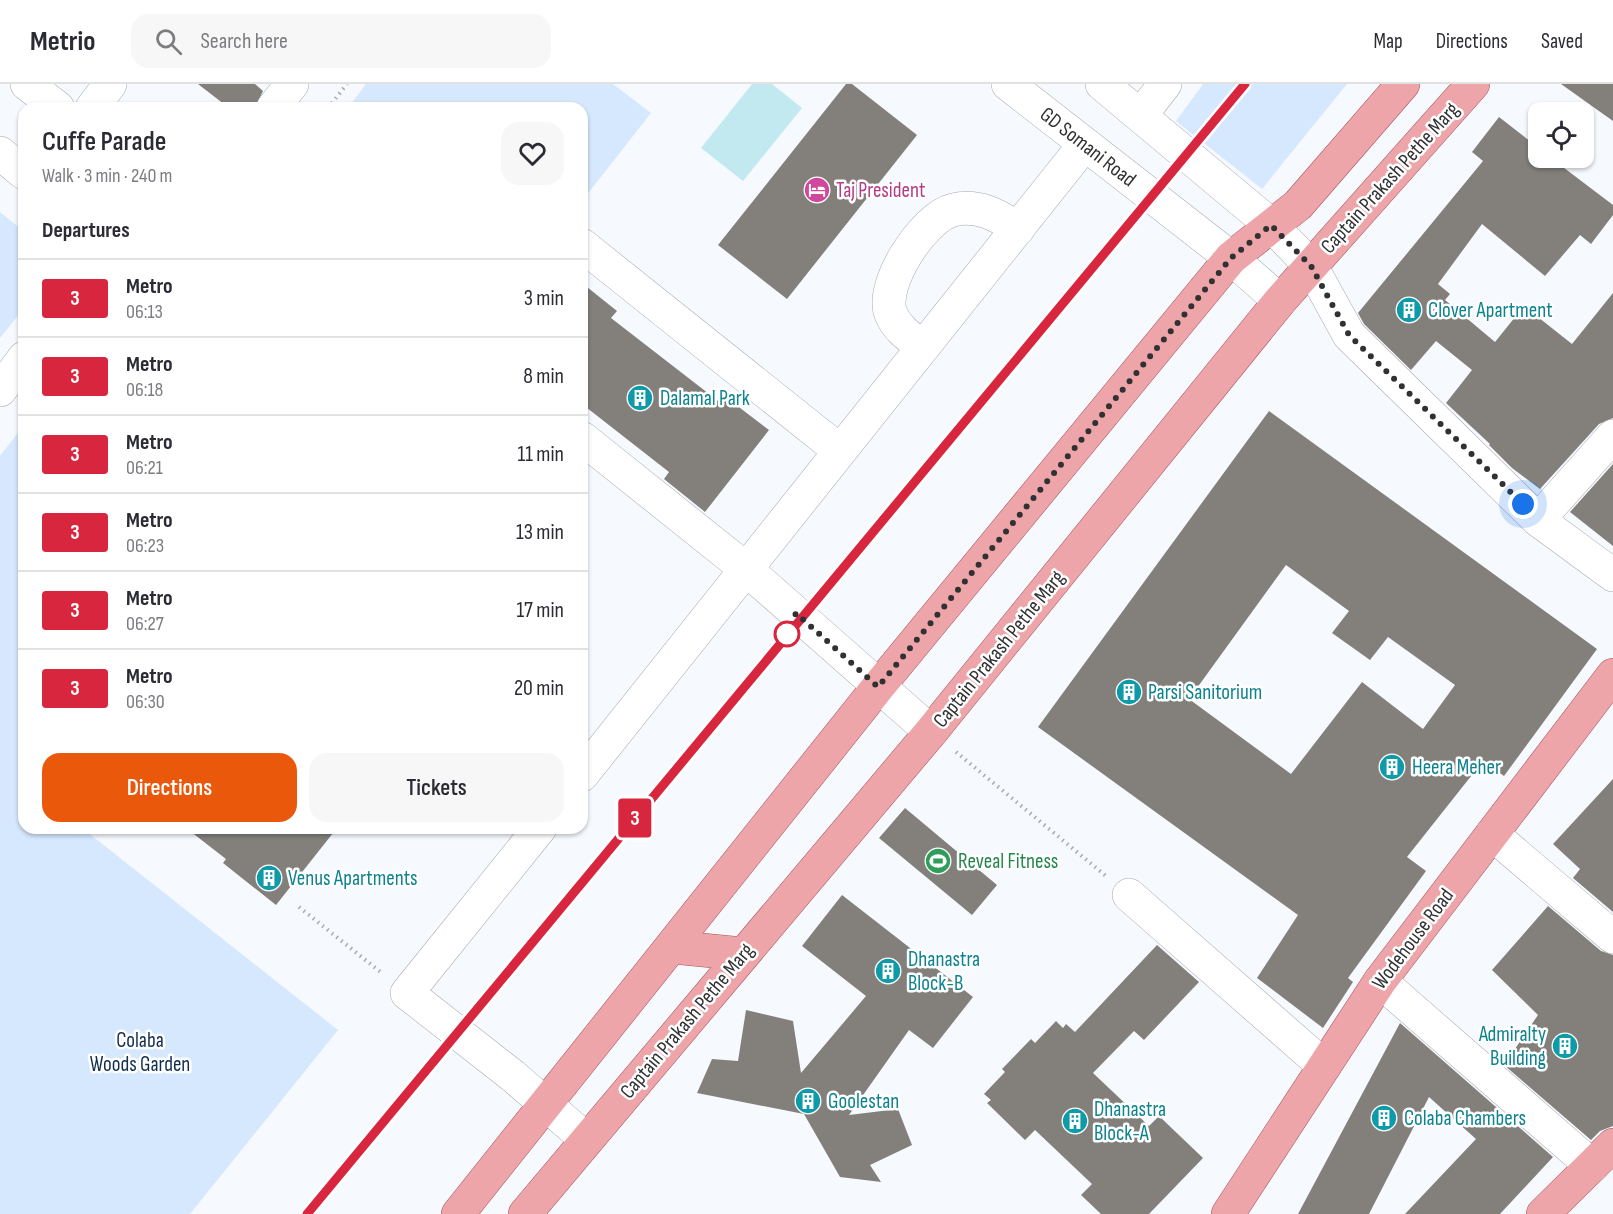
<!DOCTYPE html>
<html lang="en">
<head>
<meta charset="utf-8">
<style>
	body { margin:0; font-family:"Sofia Sans Condensed",sans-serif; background:#f7f7f7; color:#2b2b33; height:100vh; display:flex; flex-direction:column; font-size:22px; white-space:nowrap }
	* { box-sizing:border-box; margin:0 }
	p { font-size:20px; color:#7c7c81 }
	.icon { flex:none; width:33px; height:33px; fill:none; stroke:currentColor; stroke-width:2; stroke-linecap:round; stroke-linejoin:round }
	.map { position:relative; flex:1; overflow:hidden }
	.side { position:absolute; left:18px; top:18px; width:570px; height:732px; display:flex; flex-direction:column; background:#fff; border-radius:18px; box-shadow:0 2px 4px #0004 }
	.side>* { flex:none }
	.badge { padding:0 12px; border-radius:4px; font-size:21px; line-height:39px }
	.tools { position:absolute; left:1528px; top:18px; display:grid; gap:12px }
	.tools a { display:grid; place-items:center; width:66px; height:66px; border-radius:12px; background:#fff; box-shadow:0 2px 4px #0004; font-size:30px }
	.you { position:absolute; width:30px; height:30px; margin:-15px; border:4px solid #fff; border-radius:50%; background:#1a73e8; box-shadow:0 0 0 9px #1a73e833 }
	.map>.badge { position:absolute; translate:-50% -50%; box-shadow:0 0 0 3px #fff }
	h2 { padding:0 24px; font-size:22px; line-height:54px }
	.round { display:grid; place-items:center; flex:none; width:63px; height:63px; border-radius:18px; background:#f7f7f7 }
	.summary { display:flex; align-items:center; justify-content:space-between; height:102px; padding:0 24px }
	h1 { font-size:28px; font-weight:600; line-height:45px }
	.button { display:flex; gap:12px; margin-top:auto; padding:12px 24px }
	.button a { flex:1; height:69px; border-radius:18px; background:#ea580c; color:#fff; font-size:24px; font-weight:600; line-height:69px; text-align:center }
	.button a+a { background:#f7f7f7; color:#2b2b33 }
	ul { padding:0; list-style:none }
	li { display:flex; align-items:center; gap:18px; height:78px; padding:0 24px; border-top:2px solid #e1e1e2 }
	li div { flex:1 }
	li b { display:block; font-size:22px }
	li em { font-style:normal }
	li .badge { min-width:66px; font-weight:700; text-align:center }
	header { display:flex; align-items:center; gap:36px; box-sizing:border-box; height:84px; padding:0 30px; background:#fff; border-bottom:2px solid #e1e1e2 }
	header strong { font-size:28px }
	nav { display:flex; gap:33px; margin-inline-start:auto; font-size:21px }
	.search { width:420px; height:54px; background:#f7f7f7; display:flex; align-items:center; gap:15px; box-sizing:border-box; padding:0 21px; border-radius:18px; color:#7c7c81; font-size:22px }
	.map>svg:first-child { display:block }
	.green { fill:#d6e8fe }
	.water { fill:#c2e9ef }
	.building { fill:#83807c; fill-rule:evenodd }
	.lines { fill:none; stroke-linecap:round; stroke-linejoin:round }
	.minor-casing { stroke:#a5a9ae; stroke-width:34 }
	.major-casing { stroke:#a4555b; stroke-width:34 }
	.path { stroke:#a8aaae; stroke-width:4; stroke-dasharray:1.5 4.5; stroke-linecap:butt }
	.minor { stroke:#fff; stroke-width:33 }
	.major { stroke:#eea5a9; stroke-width:33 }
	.line-casing { stroke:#fff; stroke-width:14 }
	.line { stroke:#d7263d; stroke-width:9 }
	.walk { stroke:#303133; stroke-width:6; stroke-dasharray:0 10.8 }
	.stop-dot { fill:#fff; stroke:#d7263d; stroke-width:3 }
	.labels { text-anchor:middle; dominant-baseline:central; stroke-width:5; stroke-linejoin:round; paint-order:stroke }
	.street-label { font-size:21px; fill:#303133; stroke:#fff }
	.hotel-label { font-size:21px; fill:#b23c85; stroke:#fff; text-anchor:start }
	.culture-label { font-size:21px; fill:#0d838f; stroke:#fff; text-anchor:start }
	.leisure-label { font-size:21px; fill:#27864d; stroke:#fff; text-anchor:start }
	.park-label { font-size:21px; fill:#102d4f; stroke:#fff }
</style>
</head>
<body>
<header>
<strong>Metrio</strong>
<div class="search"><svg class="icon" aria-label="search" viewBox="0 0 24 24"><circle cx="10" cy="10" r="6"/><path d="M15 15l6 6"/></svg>Search here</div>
<nav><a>Map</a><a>Directions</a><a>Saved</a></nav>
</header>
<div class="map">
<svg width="1613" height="1130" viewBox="0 0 1613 1130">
	<rect width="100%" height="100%" fill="#f6f9fe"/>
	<path class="green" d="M 366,0 L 613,0 L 651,29 L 582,117 L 582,24 L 348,24 Z
		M 1203,0 L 1347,0 L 1262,105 L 1176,37 Z
		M 0,128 L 21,145 L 24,151 L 24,224 L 0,254 Z
		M 24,341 L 24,744 L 82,744 L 338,946 L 190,1130 L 0,1130 L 0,372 Z"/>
	<path class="water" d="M 752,0 L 772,0 L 802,24 L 743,97 L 701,64 Z"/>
	<path class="building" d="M 198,0 L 255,0 L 263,7 L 255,24 L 229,24 Z
		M 846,0 L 852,0 L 917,51 L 787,215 L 718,161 Z
		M 1561,0 L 1613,0 L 1613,37 Z
		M 1499,33 L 1539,64 L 1539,74 L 1551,74 L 1613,121 L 1613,131 L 1591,160 L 1580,151 L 1545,192 L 1482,140 L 1438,200 L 1450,210 L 1445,216 L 1495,258 L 1524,222 L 1572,260 L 1613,209 L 1613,334 L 1599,340 L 1540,405 L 1512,384 L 1489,361 L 1490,360 L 1446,319 L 1472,286 L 1436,257 L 1411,286 L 1364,240 L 1358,229 L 1483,77 L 1472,68 Z
		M 582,199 L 617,227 L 611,234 L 722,320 L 727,314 L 769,346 L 705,428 L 664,395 L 669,388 L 582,320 Z
		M 1269,327 L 1597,565 L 1504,692 L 1483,677 L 1407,773 L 1426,787 L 1348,894 L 1353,898 L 1323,944 L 1257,894 L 1298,831 L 1038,643 ZM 1286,481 L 1349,527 L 1332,549 L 1370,576 L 1388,553 L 1455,601 L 1423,645 L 1362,598 L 1291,690 L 1189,615 Z
		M 1613,380 L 1613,462 L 1570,428 Z
		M 1613,695 L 1613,828 L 1573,794 L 1580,785 L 1553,760 Z
		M 905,724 L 997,801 L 972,831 L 879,754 Z
		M 186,744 L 337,744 L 276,821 L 223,779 L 226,775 Z
		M 842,811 L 973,913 L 933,964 L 909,946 L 849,1031 L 898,1025 L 912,1061 L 870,1081 L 881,1098 L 840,1093 L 804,1030 L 697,1009 L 712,975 L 738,977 L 746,926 L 793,937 L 801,989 L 866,912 L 802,862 Z
		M 1548,822 L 1601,867 L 1613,871 L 1613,1042 L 1600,1047 L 1591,1056 L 1504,981 L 1538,931 L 1492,886 Z
		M 1157,861 L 1199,898 L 1144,956 L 1134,947 L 1093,989 L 1149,1042 L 1159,1032 L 1203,1074 L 1149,1130 L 1101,1130 L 1081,1111 L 1092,1100 L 1035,1046 L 1025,1056 L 987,1019 L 991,1016 L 984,1010 L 1005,988 L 1002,985 L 1031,955 L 1035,959 L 1056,937 L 1063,944 L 1066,940 L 1075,948 Z
		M 1400,939 L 1553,1073 L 1500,1130 L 1405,1130 L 1476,1055 L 1429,1013 L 1369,1130 L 1298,1130 Z"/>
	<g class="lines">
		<g class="minor-casing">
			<path id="minor" d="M 27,0 L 58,24
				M 1008,0 L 1231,174 L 1280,217
				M 1102,0 L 1271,141 L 1311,182 L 1349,251 L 1538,436 L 1613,491
				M 92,24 L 110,0
				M 273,24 L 292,0
				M 1141,31 L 1165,0
				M 0,69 L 24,89
				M 582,161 L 840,367
				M 923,263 C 911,254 897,245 891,230 C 879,201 924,133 953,126 C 978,120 998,131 1018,145
				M 0,306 L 24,274
				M 582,354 L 746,485 L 931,648
				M 1538,436 L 1613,352
				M 582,691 L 1085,60
				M 540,744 L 407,909 L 513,992 L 587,1056
				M 1492,750 L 1613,853
				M 1129,811 L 1324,982
				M 1380,897 L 1592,1082"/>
		</g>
		<g class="major-casing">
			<path id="major" d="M 672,863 L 743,870
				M 458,1130 L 878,603 L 1231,174 L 1298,121 L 1403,0
				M 525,1130 L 931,648 L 1280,217 L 1473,0
				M 1228,1130 L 1380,897 L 1613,591
				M 1543,1130 L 1613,1061"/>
		</g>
		<path class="path" d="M 328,24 L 347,0
			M 956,668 L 1106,792
			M 299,823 L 383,890"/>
		<use href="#minor" class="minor"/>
		<use href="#major" class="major"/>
	</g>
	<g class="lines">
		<g class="line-casing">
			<path id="line" d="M 307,1130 L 1245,0"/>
		</g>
		<use href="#line" class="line"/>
		<path class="walk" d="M 787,550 L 796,529 L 878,603 L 1231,174 L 1271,141 L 1311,182 L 1349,251 L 1523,420"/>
	</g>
	<defs>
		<g id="hotel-disc" transform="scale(1.35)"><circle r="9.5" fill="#d1479c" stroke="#fff"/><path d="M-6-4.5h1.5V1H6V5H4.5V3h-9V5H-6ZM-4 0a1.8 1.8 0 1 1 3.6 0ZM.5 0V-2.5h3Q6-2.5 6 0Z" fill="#fff"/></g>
		<g id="building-disc" transform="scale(1.35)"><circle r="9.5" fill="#0f9aa8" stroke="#fff"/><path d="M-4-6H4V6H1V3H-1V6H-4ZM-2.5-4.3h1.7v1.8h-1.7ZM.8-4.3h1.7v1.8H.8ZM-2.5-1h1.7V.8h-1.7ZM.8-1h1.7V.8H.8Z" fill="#fff"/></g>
		<g id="stadium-disc" transform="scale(1.35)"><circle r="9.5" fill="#2e9e5b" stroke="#fff"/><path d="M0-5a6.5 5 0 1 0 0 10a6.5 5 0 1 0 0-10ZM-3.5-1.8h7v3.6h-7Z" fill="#fff"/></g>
	</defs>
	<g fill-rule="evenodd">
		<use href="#hotel-disc" x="817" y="106"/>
		<use href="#building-disc" x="1409" y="226"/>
		<use href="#building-disc" x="640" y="314"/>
		<use href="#building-disc" x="1129" y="608"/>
		<use href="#building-disc" x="1392" y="683"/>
		<use href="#stadium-disc" x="938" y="777"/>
		<use href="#building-disc" x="269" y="794"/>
		<use href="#building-disc" x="888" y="887"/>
		<use href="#building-disc" x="1565" y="962"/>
		<use href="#building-disc" x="808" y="1017"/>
		<use href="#building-disc" x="1384" y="1034"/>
		<use href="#building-disc" x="1075" y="1037"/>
	</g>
	<circle class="stop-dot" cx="787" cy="550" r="12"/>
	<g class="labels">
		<g class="street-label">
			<text transform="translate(1088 63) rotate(38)">GD Somani Road</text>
			<text transform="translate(1390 94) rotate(-48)">Captain Prakash Pethe Marg</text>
			<text transform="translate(999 565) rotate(-51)">Captain Prakash Pethe Marg</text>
			<text transform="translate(1413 855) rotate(-53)">Wodehouse Road</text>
			<text transform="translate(687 937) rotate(-50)">Captain Prakash Pethe Marg</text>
		</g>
		<g class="hotel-label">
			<text x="836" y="106">Taj President</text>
		</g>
		<g class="culture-label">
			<text x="1428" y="226">Clover Apartment</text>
			<text x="660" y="314">Dalamal Park</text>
			<text x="1148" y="608">Parsi Sanitorium</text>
			<text x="1412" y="683">Heera Meher</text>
			<text x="288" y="794">Venus Apartments</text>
			<text x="908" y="875">Dhanastra<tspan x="908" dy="24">Block-B</tspan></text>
			<text x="1546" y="950" text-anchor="end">Admiralty<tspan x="1546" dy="24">Building</tspan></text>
			<text x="828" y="1017">Goolestan</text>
			<text x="1094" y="1025">Dhanastra<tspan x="1094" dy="24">Block-A</tspan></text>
			<text x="1404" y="1034">Colaba Chambers</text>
		</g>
		<g class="leisure-label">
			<text x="958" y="777">Reveal Fitness</text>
		</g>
		<g class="park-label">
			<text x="140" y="956">Colaba<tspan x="140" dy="24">Woods Garden</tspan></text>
		</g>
	</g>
</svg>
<div class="tools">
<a><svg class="icon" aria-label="locate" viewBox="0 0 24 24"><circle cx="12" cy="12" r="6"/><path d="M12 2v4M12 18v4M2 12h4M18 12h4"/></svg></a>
</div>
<div class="you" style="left:1523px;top:420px"></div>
<b class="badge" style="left:635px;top:734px;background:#d7263d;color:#fff">3</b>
<section class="side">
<div class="summary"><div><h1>Cuffe Parade</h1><p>Walk · 3 min · 240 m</p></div><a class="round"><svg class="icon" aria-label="heart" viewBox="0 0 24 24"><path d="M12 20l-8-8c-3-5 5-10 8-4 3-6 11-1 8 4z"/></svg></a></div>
<h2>Departures</h2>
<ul>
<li><span class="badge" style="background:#d7263d;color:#fff">3</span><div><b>Metro</b><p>06:13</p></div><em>3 min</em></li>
<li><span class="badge" style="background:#d7263d;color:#fff">3</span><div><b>Metro</b><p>06:18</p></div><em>8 min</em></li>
<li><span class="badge" style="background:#d7263d;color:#fff">3</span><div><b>Metro</b><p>06:21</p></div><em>11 min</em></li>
<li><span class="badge" style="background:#d7263d;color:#fff">3</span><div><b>Metro</b><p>06:23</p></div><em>13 min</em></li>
<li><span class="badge" style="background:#d7263d;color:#fff">3</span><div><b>Metro</b><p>06:27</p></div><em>17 min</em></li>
<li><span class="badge" style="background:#d7263d;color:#fff">3</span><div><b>Metro</b><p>06:30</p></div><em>20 min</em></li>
</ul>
<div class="button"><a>Directions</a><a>Tickets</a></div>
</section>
</div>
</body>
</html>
